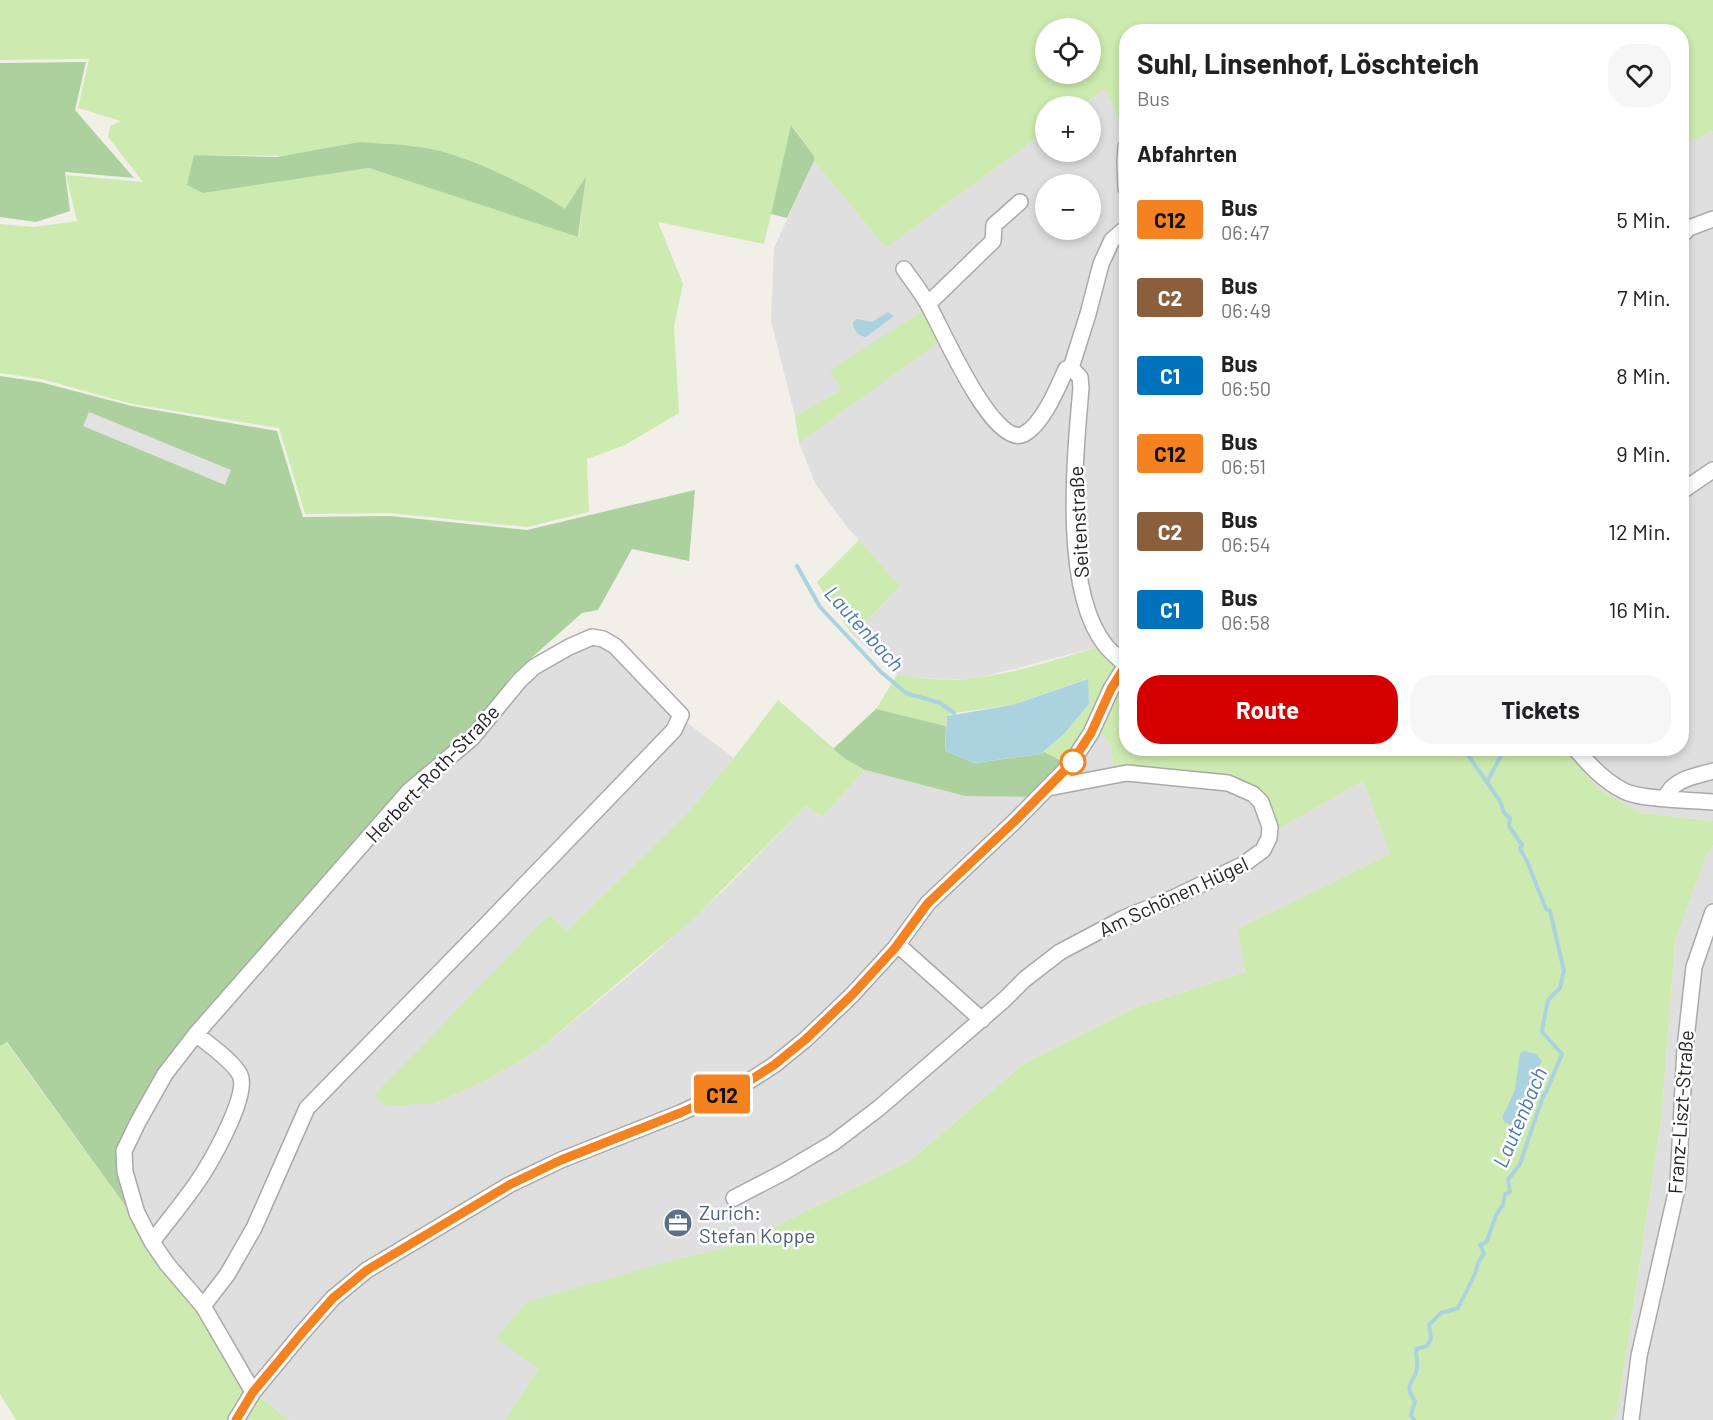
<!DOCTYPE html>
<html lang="de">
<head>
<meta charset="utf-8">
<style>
	body { margin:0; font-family:Barlow,sans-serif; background:#f6f6f6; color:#202124; height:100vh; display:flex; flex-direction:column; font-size:22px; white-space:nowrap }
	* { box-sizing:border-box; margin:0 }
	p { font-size:20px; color:#757577 }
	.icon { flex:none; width:33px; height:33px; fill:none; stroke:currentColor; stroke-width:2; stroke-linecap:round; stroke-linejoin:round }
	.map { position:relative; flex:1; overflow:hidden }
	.side { position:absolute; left:1119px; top:24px; width:570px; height:732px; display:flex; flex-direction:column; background:#fff; border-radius:24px; box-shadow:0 3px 9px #0003 }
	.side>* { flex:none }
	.badge { padding:0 12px; border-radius:4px; font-size:21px; line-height:39px }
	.fabs { position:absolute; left:1035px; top:18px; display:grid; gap:12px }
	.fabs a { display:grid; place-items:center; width:66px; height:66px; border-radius:50%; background:#fff; box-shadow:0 3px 9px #0003; font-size:30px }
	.map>.badge { position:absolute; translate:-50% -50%; box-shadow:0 0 0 3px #fff }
	h2 { padding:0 18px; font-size:22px; line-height:54px }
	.round { display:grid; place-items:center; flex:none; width:63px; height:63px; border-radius:24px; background:#f6f6f6 }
	.summary { display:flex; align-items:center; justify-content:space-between; height:102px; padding:0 18px }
	h1 { font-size:28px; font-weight:700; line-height:45px }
	.primary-button { display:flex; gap:12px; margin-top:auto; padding:12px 18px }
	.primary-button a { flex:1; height:69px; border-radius:24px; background:#d40000; color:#fff; font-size:24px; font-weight:700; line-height:69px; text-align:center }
	.primary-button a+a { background:#f6f6f6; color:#202124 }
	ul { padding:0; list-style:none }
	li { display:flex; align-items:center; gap:18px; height:78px; padding:0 18px }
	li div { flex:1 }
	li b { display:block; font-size:22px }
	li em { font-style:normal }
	li .badge { min-width:66px; font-weight:700; text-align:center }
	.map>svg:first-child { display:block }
	.residential { fill:#e0dfdf; fill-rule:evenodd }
	.grass { fill:#cdebb0; fill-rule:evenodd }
	.forest { fill:#add19e }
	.parking { fill:#e2e2e2 }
	.water { fill:#aad3df }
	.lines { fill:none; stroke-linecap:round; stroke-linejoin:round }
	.stream { stroke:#aad3df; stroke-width:4 }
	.minor-casing { stroke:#a9a9a9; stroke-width:18 }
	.minor { stroke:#fff; stroke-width:15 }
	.line-casing { stroke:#fff; stroke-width:14 }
	.line { stroke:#f58220; stroke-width:9 }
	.stop-dot { fill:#fff; stroke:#f58220; stroke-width:3 }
	.labels { text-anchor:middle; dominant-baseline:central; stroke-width:5; stroke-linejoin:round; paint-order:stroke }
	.street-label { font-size:20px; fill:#222; stroke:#fff }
	.service-label { font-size:20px; fill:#4e5e75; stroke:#fff; text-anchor:start }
	.water-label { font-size:21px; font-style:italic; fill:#4a7aab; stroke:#fff }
</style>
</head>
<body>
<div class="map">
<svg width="1713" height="1420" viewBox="0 0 1713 1420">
	<rect width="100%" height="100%" fill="#f2efe9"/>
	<path class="residential" d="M 1105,89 L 1126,135 L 1126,665 L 1105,645 L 979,678 L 945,680 L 897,675 L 853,635 L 900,586 L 847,527 L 815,483 L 799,443 L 941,341 L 831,370 L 841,390 L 795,416 L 771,321 L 774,248 L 814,161 L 886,248 L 1045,132 L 1046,152 L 1090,152 L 1090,106 L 1081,106 ZM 1046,184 L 1090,184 L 1090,230 L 1046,230 Z
		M 1713,131 L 1713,821 L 1641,813 L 1599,789 L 1566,749 L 1682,748 L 1682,146 Z
		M 591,641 L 612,649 L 674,713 L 734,758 L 690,810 L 567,931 L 548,915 L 436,1103 L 489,1079 L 538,1050 L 643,964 L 727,887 L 806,806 L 822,817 L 865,770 L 965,796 L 1039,797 L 1096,725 L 1111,746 L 1114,770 L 1228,787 L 1251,797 L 1268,835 L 1363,781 L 1390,854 L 1239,929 L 1245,972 L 1132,1009 L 1022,1065 L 910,1161 L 779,1224 L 756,1241 L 681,1258 L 538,1369 L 505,1420 L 289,1420 L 253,1392 L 151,1243 L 130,1172 L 129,1149 L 168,1078 L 195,1042 L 416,790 L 534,671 Z
		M 1713,845 L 1713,1420 L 1611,1420 L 1617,1415 L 1661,1122 L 1675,942 L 1705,859 Z"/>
	<path class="grass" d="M 0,0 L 1713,0 L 1713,131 L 1682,146 L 1682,32 L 1126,32 L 1126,135 L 1105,89 L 1081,106 L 1046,106 L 1045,132 L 886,248 L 814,161 L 814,156 L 792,125 L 764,244 L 658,222 L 683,284 L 674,326 L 679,413 L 625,445 L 587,459 L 589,512 L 527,527 L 390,513 L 305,514 L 279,428 L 132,404 L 41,379 L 0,373 L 0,224 L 34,227 L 77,221 L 66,175 L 143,182 L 108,137 L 110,126 L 121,121 L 78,108 L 89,59 L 0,60 ZM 1046,28 L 1090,28 L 1090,74 L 1046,74 ZM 194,155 L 460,157 L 554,203 L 565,210 L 585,177 L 579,237 L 369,168 L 204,192 Z
		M 923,311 L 941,341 L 799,443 L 795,416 L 841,390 L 830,370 Z
		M 859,540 L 900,586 L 853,635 L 830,604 L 817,582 Z
		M 1105,645 L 1126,665 L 1126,748 L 1566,749 L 1599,789 L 1641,813 L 1713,821 L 1713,845 L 1705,859 L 1675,942 L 1661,1122 L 1617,1415 L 1611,1420 L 505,1420 L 538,1369 L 496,1338 L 527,1302 L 681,1258 L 756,1241 L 779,1224 L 910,1161 L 1022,1065 L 1132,1009 L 1245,972 L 1238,929 L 1390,854 L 1363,781 L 1268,835 L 1257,804 L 1239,791 L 1114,770 L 1111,746 L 1096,725 L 1070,765 L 1044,752 L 1064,734 L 1089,704 L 1087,679 L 1012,705 L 954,713 L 947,716 L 946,726 L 876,709 L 897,675 C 913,676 931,680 948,680 C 1001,679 1054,660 1105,645 Z
		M 778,700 L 847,760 L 865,770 L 822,817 L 806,806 L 689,923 L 538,1050 L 489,1079 L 436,1103 L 385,1106 L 374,1095 L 549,915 L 567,931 L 690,810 L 734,758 Z
		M 6,1042 L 129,1211 L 253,1392 L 289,1420 L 16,1420 L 0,1394 L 0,1046 Z"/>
	<path class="forest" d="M 86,62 L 75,110 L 134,178 L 65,172 L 70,211 L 36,222 L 0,217 L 0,63 Z
		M 791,125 L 814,156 L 814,161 L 787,218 L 771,214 Z
		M 360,142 C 381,144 403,144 425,148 C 465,154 530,186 565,209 L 586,176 L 578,237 L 369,168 L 203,193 L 187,185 L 194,155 L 277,157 Z
		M 0,376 L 40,382 L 132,406 L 277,431 L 303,517 L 390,516 L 527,530 L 695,490 L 689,561 L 632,549 L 598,610 L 582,613 L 511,676 L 492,704 L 459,740 L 401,789 L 188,1032 L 144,1094 L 119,1141 L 117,1166 L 129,1211 L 7,1042 L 0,1046 Z
		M 876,709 L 946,726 L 945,750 L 974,763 L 1041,754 L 1044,752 L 1070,765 L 1039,797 L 965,796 L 865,770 L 847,760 L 833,749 Z"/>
	<path class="parking" d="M 89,412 L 231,470 L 225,485 L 83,426 Z"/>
	<path class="water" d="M 888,312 L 894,316 L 866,337 C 858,336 853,330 853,322 L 857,319 L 872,322 Z
		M 1088,679 L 1089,704 L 1064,734 L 1041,754 L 974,763 L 945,750 L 947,716 L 1012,705 Z
		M 1524,1051 L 1536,1054 L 1542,1061 L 1532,1081 L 1527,1110 L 1518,1126 L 1505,1123 L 1502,1118 L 1515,1090 L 1520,1053 Z"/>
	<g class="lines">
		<path class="stream" d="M 797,566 L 820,607 L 881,672 L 906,693 L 940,703 L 954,713
			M 1122,697 L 1126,697
			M 1487,782 L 1503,752
			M 1414,1420 L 1411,1415 L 1415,1401 C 1403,1385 1414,1382 1417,1369 C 1418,1363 1416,1355 1416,1349 L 1427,1346 L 1431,1338 L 1429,1325 L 1441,1313 L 1458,1308 C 1464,1296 1471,1283 1476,1271 C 1478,1264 1478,1260 1484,1254 L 1480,1245 L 1486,1242 L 1488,1238 L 1496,1215 L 1503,1205 L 1505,1194 L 1510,1192 L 1508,1180 L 1520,1164 L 1543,1096 L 1546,1092 L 1562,1054 L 1543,1033 L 1542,1030 L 1548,1000 L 1560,988 L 1564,971 L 1550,911 L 1546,909 L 1527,861 L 1520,849 L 1522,845 L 1509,826 L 1510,818 L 1504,813 L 1500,801 L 1463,748"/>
		<g class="minor-casing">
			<path id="minor" d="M 1126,147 L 1125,162 L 1126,188
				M 1682,235 L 1689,228 L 1713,219
				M 904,269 C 913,282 923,294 930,308 C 942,329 994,450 1024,434 C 1043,424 1058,387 1066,369 L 1071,368
				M 928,304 L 993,241 L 994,225 L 1020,202
				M 1682,491 L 1713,470
				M 1126,666 C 1120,659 1112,653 1106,646 C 1061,591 1075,456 1081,388 L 1080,377 L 1071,368 L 1088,314 L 1101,264 L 1112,240 L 1126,228
				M 1575,748 C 1589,765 1604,781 1624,791 C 1641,800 1692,800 1713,802
				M 1666,798 C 1671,779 1697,776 1713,771
				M 898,945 L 982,1020
				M 734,1198 L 784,1172 L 833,1143 L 879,1108 L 1005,999 L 1025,979 L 1060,952 L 1124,918 L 1173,898 L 1244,864 L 1263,850 L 1269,838 L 1270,827 L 1261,802 L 1253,794 L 1228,783 L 1127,773 L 1048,788
				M 152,1242 C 169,1219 189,1196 204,1172 C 215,1154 249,1094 240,1075 C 233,1061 208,1044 196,1034
				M 203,1306 L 227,1275 L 254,1228 L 307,1108 L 485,926 L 674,730 L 681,715 L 615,646 L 603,639 L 592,637 L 569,647 L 534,667 L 520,680 L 472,738 L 409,791 L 196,1034 L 165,1074 L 138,1122 L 124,1151 L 125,1172 L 137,1213 L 152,1242 L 167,1264 L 203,1306 L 253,1392
				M 236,1420 L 253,1392 L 302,1333 L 333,1298 L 367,1270 L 509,1185 L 561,1160 L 680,1113 L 746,1083 L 774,1065 L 806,1039 L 852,995 L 895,948 L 928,903 L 1015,821 L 1070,765 L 1091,733 L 1111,689 L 1126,665
				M 1631,1420 L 1639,1356 L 1678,1184 L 1685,1048 L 1694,967 L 1713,912"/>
		</g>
		<use href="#minor" class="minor"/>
	</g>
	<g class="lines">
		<g class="line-casing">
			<path id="line" d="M 236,1420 L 253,1392 L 302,1333 L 333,1298 L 367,1270 L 509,1185 L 561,1160 L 680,1113 L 746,1083 L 774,1065 L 806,1039 L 852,995 L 895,948 L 928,903 L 1015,821 L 1070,765 L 1091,733 L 1111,689 L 1126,665"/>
		</g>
		<use href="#line" class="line"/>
	</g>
	<defs>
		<g id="office-disc" transform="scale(1.5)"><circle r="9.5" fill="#5c6f8a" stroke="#fff"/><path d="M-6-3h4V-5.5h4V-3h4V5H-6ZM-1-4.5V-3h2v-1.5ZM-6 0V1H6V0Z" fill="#fff"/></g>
	</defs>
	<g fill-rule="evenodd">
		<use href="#office-disc" x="678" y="1223"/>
	</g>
	<circle class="stop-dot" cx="1073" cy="762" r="12"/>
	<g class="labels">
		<g class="street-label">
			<text transform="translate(1078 522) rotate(-93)">Seitenstraße</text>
			<text transform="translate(432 773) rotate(-46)">Herbert-Roth-Straße</text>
			<text transform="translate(1173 896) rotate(-25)">Am Schönen Hügel</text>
			<text transform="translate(1680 1112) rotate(-86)">Franz-Liszt-Straße</text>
		</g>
		<g class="service-label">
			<text x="699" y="1212">Zurich:<tspan x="699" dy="23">Stefan Koppe</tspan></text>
		</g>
		<g class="water-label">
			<text transform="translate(865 628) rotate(48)">Lautenbach</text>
			<text transform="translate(1519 1117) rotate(-67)">Lautenbach</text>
		</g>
	</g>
</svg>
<div class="fabs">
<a><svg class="icon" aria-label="locate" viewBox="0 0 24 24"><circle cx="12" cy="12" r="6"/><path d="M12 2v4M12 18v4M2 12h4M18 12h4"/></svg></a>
<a>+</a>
<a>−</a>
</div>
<b class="badge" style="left:722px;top:1094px;background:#f58220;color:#111">C12</b>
<section class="side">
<div class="summary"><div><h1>Suhl, Linsenhof, Löschteich</h1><p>Bus</p></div><a class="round"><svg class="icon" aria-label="heart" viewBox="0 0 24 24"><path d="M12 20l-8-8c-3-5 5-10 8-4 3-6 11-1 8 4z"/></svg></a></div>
<h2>Abfahrten</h2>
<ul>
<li><span class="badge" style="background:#f58220;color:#111">C12</span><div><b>Bus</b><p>06:47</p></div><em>5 Min.</em></li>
<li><span class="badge" style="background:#8b5e3c;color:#fff">C2</span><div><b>Bus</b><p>06:49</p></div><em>7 Min.</em></li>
<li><span class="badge" style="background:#0072bc;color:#fff">C1</span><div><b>Bus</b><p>06:50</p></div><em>8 Min.</em></li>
<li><span class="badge" style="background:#f58220;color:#111">C12</span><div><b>Bus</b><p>06:51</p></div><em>9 Min.</em></li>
<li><span class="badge" style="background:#8b5e3c;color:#fff">C2</span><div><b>Bus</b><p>06:54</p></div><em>12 Min.</em></li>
<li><span class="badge" style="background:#0072bc;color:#fff">C1</span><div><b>Bus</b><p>06:58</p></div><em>16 Min.</em></li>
</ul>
<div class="primary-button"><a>Route</a><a>Tickets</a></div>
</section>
</div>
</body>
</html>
